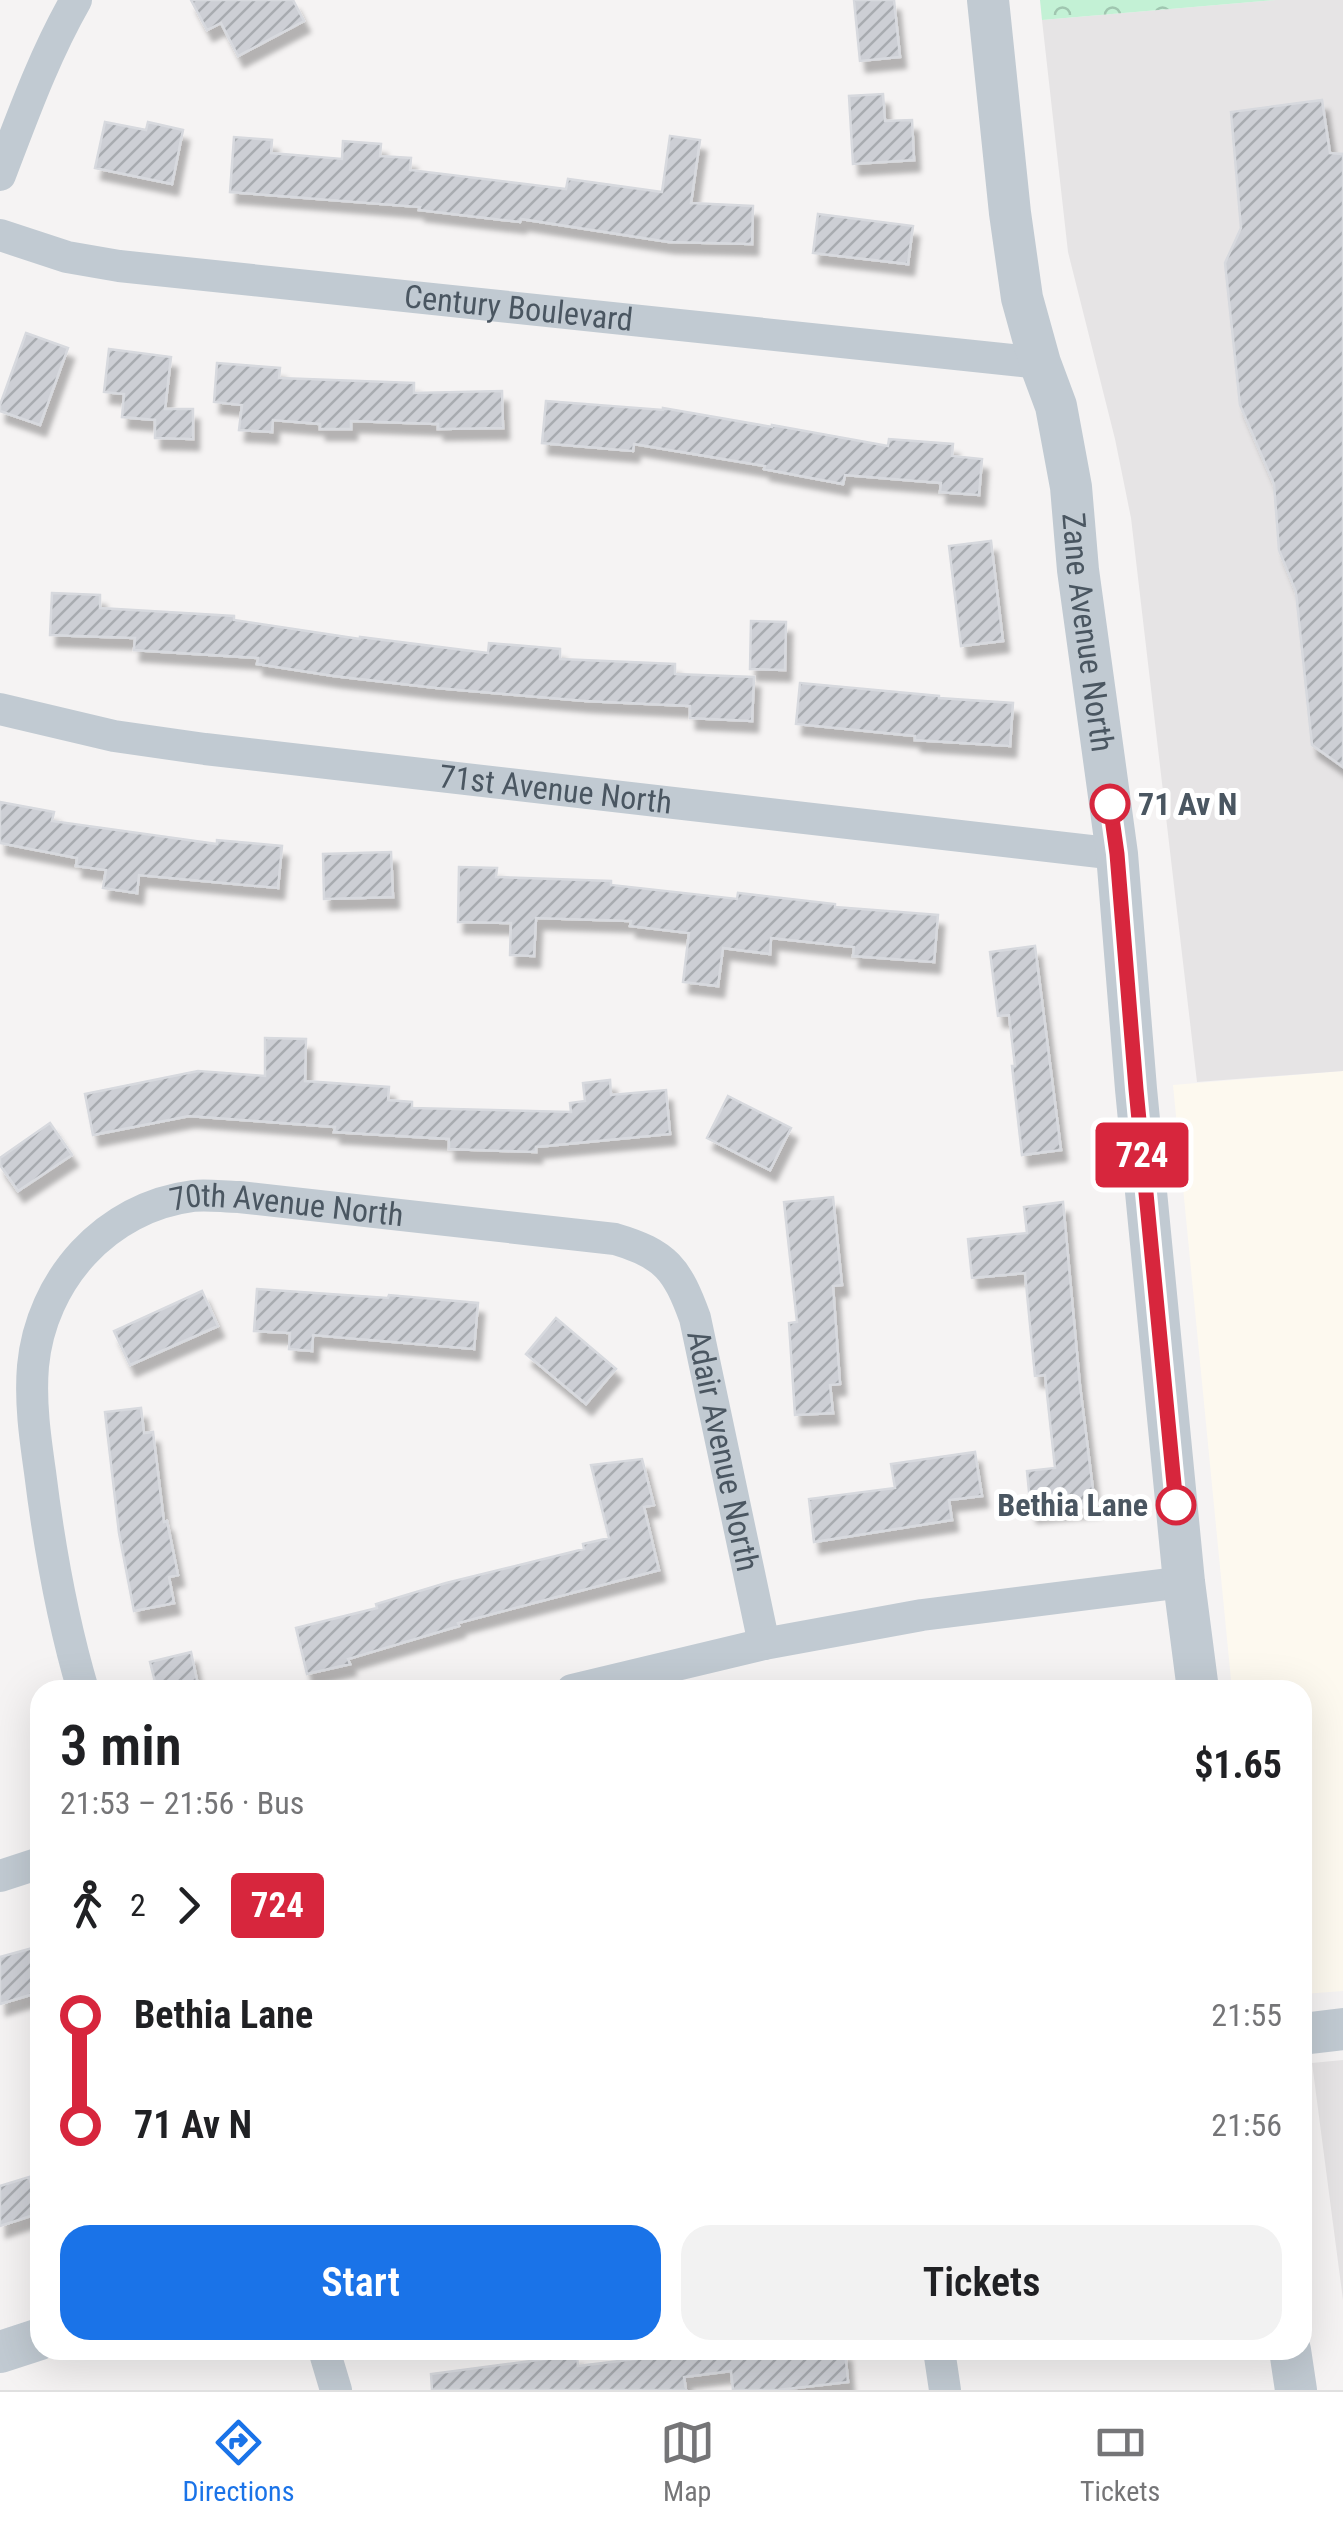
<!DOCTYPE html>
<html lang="en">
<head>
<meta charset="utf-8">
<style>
	body { margin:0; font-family:"Roboto Condensed",sans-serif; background:#f2f2f2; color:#202124; height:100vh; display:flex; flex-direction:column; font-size:38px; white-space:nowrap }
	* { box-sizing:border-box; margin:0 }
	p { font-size:32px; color:#757577 }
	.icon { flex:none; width:55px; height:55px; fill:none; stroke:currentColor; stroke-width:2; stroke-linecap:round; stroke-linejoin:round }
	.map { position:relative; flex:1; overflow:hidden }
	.side { position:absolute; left:30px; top:1680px; width:1282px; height:680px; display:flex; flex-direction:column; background:#fff; border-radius:30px; box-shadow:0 10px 40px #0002 }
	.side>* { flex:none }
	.badge { padding:0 20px; border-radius:8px; font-size:35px; line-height:65px }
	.map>.badge { position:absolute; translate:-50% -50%; box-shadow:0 0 0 5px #fff }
	.legs { display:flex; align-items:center; gap:15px; height:110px; padding:0 30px; font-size:32px }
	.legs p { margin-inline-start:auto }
	.summary { display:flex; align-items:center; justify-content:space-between; height:170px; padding:0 30px }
	h1 { font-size:55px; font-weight:600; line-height:75px }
	.button { display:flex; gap:20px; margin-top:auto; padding:20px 30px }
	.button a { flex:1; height:115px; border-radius:30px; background:#1a73e8; color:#fff; font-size:40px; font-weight:600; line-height:115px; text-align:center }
	.button a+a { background:#f2f2f2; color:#202124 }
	ul { padding:0 30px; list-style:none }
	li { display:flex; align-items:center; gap:35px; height:110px; font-size:38px }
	li i { display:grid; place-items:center; width:15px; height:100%; margin:0 12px; background:currentColor }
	li i::after { content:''; width:25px; height:25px; margin:-12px; border:8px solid; border-radius:50%; background:#fff }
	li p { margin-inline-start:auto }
	li:first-child i { background:linear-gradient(#0000 50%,currentColor 0) }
	li:last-child i { background:linear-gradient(currentColor 50%,#0000 0) }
	.tabs { display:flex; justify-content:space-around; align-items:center; height:140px; border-top:2px solid #e0e0e0; background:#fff; font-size:28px; color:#757577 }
	.tabs a { display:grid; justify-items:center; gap:5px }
	.tabs .on { color:#1a73e8 }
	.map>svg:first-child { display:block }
	.commercial { fill:#fdf9ef }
	.education { fill:#e6e4e5 }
	.park { fill:url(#park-crowns) }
	.building { fill:url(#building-hatch); stroke:#d7d9de; stroke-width:2.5; filter:url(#shadow) }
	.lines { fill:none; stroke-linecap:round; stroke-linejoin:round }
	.minor { stroke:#c1cad2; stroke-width:32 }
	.tertiary { stroke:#c1cad2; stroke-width:42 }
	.line-1-casing { stroke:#fff; stroke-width:22 }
	.line-1 { stroke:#d7263d; stroke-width:15 }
	.stop-1-dot { fill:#fff; stroke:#d7263d; stroke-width:5 }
	.labels { text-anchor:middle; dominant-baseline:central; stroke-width:10; stroke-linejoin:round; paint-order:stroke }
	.street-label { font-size:32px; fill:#4a5661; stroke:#fff }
	.stop-label { font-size:32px; font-weight:bold; fill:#4a5661; stroke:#fff; text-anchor:start }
</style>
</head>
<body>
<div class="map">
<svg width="1343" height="2390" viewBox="0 0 1343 2390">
	<defs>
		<pattern id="park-crowns" width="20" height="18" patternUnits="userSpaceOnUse" patternTransform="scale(2.5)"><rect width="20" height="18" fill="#c3f1d5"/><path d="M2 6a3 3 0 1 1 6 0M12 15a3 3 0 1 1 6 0" fill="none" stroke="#a0c6b0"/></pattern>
		<pattern id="building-hatch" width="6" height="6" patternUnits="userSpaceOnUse" patternTransform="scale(2.5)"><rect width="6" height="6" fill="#cdcfd5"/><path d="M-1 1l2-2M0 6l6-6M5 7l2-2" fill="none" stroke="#a8abb0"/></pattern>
		<filter id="shadow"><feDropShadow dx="6" dy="11" stdDeviation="2.5" flood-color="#0004"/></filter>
	</defs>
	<rect width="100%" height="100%" fill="#f5f3f3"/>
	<path class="commercial" d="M 1343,1071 L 1343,1991 L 1303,1994 L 1302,1690 L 1232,1690 L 1173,1085 Z"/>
	<path class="education" d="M 1275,0 L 1343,0 L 1343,1071 L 1197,1082 L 1131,518 L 1115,439 L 1068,252 L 1042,20 Z
		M 1343,2060 L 1343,2300 L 1312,2063 Z"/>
	<path class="park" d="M 1040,0 L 1275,0 L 1042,20 Z"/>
	<path class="building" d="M 191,0 L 293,0 L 304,21 L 238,56 L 221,23 L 207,30 Z
		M 854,0 L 894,0 L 900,57 L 860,61 Z
		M 883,94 L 885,121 L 912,120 L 914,160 L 853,164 L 849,96 Z
		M 1322,100 L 1330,153 L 1343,154 L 1343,767 L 1312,745 L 1296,592 L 1279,550 L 1274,484 L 1240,405 L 1225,263 L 1241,228 L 1231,112 Z
		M 105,122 L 146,130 L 148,122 L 183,130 L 172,184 L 95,168 Z
		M 670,136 L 700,140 L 691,203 L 753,206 L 752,244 L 669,242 L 521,219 L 520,222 L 419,210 L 420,207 L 230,192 L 234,137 L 272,140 L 271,153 L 342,159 L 343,141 L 381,144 L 380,156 L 411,158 L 410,170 L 566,189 L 568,179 L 662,192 Z
		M 818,214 L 913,226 L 908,264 L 813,253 Z
		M 26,333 L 68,348 L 40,425 L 0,411 L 0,405 Z
		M 109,349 L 171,357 L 165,409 L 193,409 L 193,439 L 155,438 L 155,420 L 122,417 L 124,394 L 104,392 Z
		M 217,363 L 280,368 L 279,378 L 414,383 L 414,393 L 502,391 L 503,428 L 438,429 L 438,424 L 351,421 L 351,429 L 320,429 L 320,424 L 273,420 L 272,432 L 239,430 L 242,405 L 214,402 Z
		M 546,401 L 663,410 L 663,408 L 772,427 L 772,425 L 888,446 L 889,439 L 953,444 L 952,456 L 982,459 L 979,495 L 940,492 L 941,483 L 845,475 L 843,484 L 764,469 L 765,466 L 634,444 L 633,451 L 542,443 Z
		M 991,541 L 1003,641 L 961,646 L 949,546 Z
		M 52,593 L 100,595 L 100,608 L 234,616 L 234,620 L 360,639 L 360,637 L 488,653 L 489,643 L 560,649 L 560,659 L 675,664 L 675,674 L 754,677 L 752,721 L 690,718 L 690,706 L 586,701 L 437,688 L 334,676 L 257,664 L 258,658 L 134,650 L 135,638 L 50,635 Z
		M 751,621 L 786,622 L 785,670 L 750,669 Z
		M 800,683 L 939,696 L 939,698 L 1013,703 L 1010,746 L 915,740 L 915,736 L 796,724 Z
		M 0,802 L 54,812 L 52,821 L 217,844 L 217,840 L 282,846 L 278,888 L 139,875 L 137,893 L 103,888 L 106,870 L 76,866 L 77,858 L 0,843 Z
		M 391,852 L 393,897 L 324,899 L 323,854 Z
		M 459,867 L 497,868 L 496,877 L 611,881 L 611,885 L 737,899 L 738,893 L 835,904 L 835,907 L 938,915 L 934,962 L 853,956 L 854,947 L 771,938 L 770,954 L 723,948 L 718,986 L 683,982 L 689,933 L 630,926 L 631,921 L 536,918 L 534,956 L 510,955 L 511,923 L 458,922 Z
		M 1035,946 L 1061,1150 L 1022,1155 L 1012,1066 L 1015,1066 L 1009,1015 L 998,1016 L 990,952 Z
		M 265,1038 L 306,1039 L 305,1081 L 389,1087 L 388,1100 L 412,1102 L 412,1108 L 571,1112 L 570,1103 L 585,1101 L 583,1083 L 610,1080 L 611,1095 L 666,1090 L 670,1134 L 536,1147 L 536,1152 L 449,1149 L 449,1139 L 334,1132 L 335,1127 L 189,1116 L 93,1135 L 85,1094 L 198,1071 L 265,1076 Z
		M 728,1096 L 791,1128 L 770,1170 L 707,1138 Z
		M 50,1123 L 72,1155 L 18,1191 L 0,1165 L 0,1158 Z
		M 833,1197 L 842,1285 L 833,1286 L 840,1384 L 830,1385 L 833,1413 L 795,1415 L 789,1323 L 797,1322 L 784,1202 Z
		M 1063,1202 L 1080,1386 L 1095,1506 L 1031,1512 L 1027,1471 L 1055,1468 L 1045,1375 L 1035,1376 L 1025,1273 L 972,1278 L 968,1239 L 1027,1233 L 1024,1207 Z
		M 257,1289 L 388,1298 L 389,1295 L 478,1303 L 474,1349 L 313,1335 L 312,1351 L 289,1349 L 290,1333 L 254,1331 Z
		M 202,1291 L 218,1326 L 130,1365 L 114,1331 Z
		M 556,1318 L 616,1369 L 586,1404 L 526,1354 Z
		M 141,1408 L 144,1433 L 153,1432 L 164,1522 L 167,1521 L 178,1575 L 169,1577 L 174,1603 L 134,1611 L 119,1533 L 105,1412 Z
		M 975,1452 L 982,1496 L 949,1500 L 952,1520 L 814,1542 L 809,1499 L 895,1488 L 891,1464 Z
		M 642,1459 L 654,1505 L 644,1507 L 659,1570 L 458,1623 L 459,1626 L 348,1659 L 350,1664 L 307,1674 L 296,1628 L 377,1608 L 376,1604 L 446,1583 L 584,1549 L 583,1544 L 609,1538 L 591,1465 Z
		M 191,1652 L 199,1690 L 157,1690 L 150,1662 Z
		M 40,1946 L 40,1992 L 0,2004 L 0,1957 Z
		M 29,2177 L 40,2213 L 0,2226 L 0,2186 Z
		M 710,2350 L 845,2350 L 848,2382 L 778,2390 L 733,2390 L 731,2371 L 684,2377 L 686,2390 L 432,2390 L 431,2374 L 577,2355 L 578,2366 Z"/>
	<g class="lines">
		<g class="minor">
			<path d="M 0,175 C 23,115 44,56 76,0"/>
			<path id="s1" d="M 0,235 L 67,257 L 119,266 L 1040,363"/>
			<path id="s2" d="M 0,709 L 114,736 L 205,749 L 1117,854"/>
			<path id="s3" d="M 83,1690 C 62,1619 49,1545 40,1472 C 35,1437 30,1402 33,1366 C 41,1280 106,1207 193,1196 C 207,1194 224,1197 239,1197 L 615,1239 C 666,1254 677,1269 695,1318 L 764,1644"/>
			<path d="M 572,1690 L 764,1644 L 922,1615 L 1184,1582"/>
			<path d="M 0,1876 L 40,1863"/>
			<path d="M 324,2350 L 336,2390"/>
			<path d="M 939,2350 L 945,2390"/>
		</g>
		<g class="tertiary">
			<path id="s4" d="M 988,0 L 1010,213 L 1022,298 L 1040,363 L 1056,406 L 1071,487 L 1078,570 L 1117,854 L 1136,1089 L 1184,1582 L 1198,1690"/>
			<path d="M 1302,2034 L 1343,2029"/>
			<path d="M 1290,2350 L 1296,2390"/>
			<path d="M 0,2352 L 40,2339"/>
		</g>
	</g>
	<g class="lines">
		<g class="line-1-casing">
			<path id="line-1" d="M 1110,804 L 1117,854 L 1136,1089 L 1176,1505"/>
		</g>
		<use href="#line-1" class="line-1"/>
	</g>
	<g class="stop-1-dot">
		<circle cx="1110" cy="804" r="18"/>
		<circle cx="1176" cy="1505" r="18"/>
	</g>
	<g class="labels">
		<g class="street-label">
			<text stroke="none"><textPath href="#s1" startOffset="525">Century Boulevard</textPath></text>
			<text stroke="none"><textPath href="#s4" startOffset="642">Zane Avenue North</textPath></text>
			<text stroke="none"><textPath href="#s2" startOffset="562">71st Avenue North</textPath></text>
			<text stroke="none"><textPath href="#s3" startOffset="675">70th Avenue North</textPath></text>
			<text stroke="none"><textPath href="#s3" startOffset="1260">Adair Avenue North</textPath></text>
		</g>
		<g class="stop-label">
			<text x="1138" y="804">71 Av N</text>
			<text x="1148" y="1505" text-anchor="end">Bethia Lane</text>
		</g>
	</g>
</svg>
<b class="badge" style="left:1142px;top:1155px;background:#d7263d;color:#fff">724</b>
<section class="side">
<div class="summary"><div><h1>3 min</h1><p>21:53 – 21:56 · Bus</p></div><b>$1.65</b></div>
<div class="legs"><svg class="icon" aria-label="walk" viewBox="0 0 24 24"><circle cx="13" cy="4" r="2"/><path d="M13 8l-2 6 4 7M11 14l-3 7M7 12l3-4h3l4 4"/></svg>2<svg class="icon" aria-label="forward" viewBox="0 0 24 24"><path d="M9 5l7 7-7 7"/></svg><b class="badge" style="background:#d7263d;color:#fff">724</b></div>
<ul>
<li><i style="color:#d7263d"></i><b>Bethia Lane</b><p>21:55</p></li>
<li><i style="color:#d7263d"></i><b>71 Av N</b><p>21:56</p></li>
</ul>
<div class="button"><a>Start</a><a>Tickets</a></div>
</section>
</div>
<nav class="tabs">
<a class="on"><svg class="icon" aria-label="directions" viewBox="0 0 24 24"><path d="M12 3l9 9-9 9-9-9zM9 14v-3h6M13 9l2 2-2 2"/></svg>Directions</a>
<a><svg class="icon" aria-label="map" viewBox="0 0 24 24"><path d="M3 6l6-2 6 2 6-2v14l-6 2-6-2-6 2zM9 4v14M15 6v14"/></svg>Map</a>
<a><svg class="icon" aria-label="tickets" viewBox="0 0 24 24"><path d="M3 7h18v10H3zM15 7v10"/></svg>Tickets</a>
</nav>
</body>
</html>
